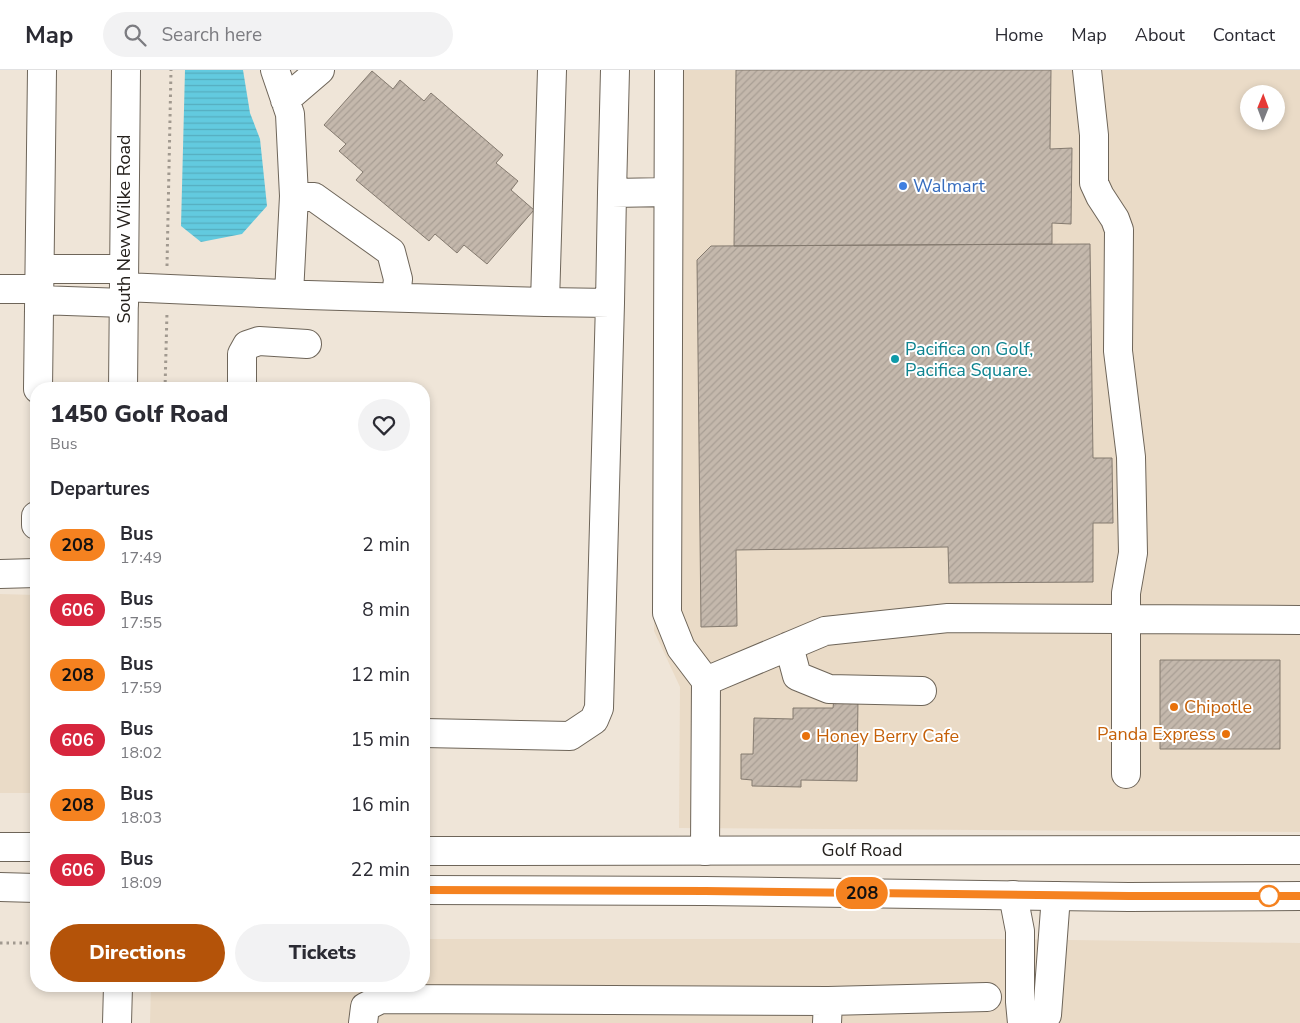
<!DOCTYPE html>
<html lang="en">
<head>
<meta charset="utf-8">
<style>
	body { margin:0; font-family:"Nunito Sans",sans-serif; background:#f2f2f3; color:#2b2b33; height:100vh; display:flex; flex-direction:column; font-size:19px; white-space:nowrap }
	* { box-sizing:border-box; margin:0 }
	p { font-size:16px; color:#7c7c81 }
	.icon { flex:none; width:28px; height:28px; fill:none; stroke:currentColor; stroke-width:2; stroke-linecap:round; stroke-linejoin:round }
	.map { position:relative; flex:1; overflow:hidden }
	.side { position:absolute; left:30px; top:312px; width:400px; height:610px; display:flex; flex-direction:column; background:#fff; border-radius:20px; box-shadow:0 2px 8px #0003 }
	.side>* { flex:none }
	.badge { padding:0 10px; border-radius:16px; font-size:18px; line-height:32px }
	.needle { width:32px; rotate:1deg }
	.tools { position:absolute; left:1240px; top:15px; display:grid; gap:10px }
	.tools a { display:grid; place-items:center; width:45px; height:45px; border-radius:50%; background:#fff; box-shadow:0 2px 8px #0003; font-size:25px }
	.map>.badge { position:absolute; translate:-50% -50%; box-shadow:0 0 0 2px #fff }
	h2 { padding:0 20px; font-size:19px; line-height:45px }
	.round { display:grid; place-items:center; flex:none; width:52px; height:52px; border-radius:26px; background:#f2f2f3 }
	.headline { display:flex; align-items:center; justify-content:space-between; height:85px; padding:0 20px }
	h1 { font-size:24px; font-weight:800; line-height:38px }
	.action { display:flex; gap:10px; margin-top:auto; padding:10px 20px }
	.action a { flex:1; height:58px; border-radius:30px; background:#b45309; color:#fff; font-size:20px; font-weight:800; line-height:58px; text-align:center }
	.action a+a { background:#f2f2f3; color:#2b2b33 }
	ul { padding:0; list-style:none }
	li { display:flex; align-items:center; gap:15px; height:65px; padding:0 20px }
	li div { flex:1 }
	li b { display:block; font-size:19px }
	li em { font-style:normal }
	li .badge { min-width:55px; font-weight:700; text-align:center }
	header { display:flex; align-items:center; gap:30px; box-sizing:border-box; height:70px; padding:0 25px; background:#fff; border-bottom:1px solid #e1e1e2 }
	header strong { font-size:24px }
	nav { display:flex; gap:28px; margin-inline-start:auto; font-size:18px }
	.search { width:350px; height:45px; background:#f2f2f3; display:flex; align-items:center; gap:12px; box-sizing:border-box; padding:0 18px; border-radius:28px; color:#7c7c81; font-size:19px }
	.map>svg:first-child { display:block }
	.built { fill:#eadbc7; fill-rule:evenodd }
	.water { fill:url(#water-rules) }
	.building { fill:url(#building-hatch); stroke:#847a6f }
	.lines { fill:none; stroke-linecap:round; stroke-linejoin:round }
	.minor-casing { stroke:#6e6559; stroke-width:30 }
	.major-casing { stroke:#6e6559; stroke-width:30 }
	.path { stroke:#a1998f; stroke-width:3; stroke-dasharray:2.5 4; stroke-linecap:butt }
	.minor { stroke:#fff; stroke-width:28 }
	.major { stroke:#fff; stroke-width:28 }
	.line-casing { stroke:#fff; stroke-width:11 }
	.line { stroke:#f58220; stroke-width:8 }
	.shop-dot { fill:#3f7fe0; stroke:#fff; stroke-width:2 }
	.culture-dot { fill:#0f9aa8; stroke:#fff; stroke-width:2 }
	.food-dot { fill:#e8710a; stroke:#fff; stroke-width:2 }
	.stop-dot { fill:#fff; stroke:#f58220; stroke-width:2.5 }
	.labels { text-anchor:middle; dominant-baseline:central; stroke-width:4; stroke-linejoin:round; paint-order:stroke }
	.shop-label { font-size:18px; fill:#366cbe; stroke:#fff; text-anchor:start }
	.street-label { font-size:18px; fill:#25211d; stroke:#fff }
	.culture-label { font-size:18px; fill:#0d838f; stroke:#fff; text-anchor:start }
	.food-label { font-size:18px; fill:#c56008; stroke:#fff; text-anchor:start }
</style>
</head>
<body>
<header>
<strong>Map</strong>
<div class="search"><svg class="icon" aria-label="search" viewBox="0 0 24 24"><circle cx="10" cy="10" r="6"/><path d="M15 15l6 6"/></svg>Search here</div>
<nav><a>Home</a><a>Map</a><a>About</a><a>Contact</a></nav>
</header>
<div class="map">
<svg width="1300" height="953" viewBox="0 0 1300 953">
	<defs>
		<pattern id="water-rules" width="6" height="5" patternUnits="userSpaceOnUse" patternTransform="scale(1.25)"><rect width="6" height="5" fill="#62cadf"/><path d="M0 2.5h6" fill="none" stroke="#55adbf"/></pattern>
		<pattern id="building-hatch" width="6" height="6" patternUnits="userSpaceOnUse" patternTransform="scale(1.25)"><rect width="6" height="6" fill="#c4b8ac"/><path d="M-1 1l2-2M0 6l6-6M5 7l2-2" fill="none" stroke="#a89e94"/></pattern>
	</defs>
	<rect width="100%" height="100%" fill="#efe5d8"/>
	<path class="built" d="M 661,0 L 1300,0 L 1300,762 L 679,758 L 680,617 L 654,561 ZM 1249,24 L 1276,24 L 1276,51 L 1249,51 Z
		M 0,524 L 36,525 L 36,723 L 0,723 Z
		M 424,869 L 992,869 L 1300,873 L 1300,953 L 150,953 L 151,916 L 424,916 Z"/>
	<path class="water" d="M 185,0 L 243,0 L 250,43 L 260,69 L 267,136 L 242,164 L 201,172 L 181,156 Z"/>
	<path class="building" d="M 736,0 L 1051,0 L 1050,79 L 1072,78 L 1071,154 L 1052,153 L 1052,174 L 734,176 Z
		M 372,1 L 393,19 L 400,10 L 424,31 L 431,23 L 503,85 L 496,93 L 518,111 L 511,120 L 534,140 L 487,194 L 464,175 L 457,183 L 435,164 L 429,171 L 356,110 L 363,102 L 339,81 L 346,74 L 324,55 Z
		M 1090,174 L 1093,388 L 1112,388 L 1113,453 L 1093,453 L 1093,512 L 949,513 L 948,477 L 736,480 L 737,556 L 701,557 L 697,190 L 711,176 Z
		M 1160,590 L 1280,590 L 1280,679 L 1160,679 Z
		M 834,628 L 858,628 L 857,711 L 801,710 L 801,717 L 752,716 L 752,710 L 741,709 L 741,684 L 753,684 L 754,648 L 793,649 L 793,638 L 833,638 Z"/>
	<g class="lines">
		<g class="minor-casing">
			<path id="minor" d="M 275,0 L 290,44 L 294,126
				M 669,0 L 667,543 L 681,578 L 706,611 L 705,781
				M 1087,0 L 1094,65 L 1094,113 L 1100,126 L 1115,149 L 1119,160 L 1118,281 L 1131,387 L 1133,483 L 1126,523 L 1126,704
				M 285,30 L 320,0
				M 612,123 L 615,0
				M 40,199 L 124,199
				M 124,217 L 308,225 L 545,232 L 610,233 L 612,123 L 668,122
				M 0,219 L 39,219
				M 289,224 L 294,126 L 314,127 L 391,182 L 398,209 L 396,227
				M 39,230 L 124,233
				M 545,232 L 552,0
				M 38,319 L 42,0
				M 242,319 L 242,284 L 247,275 L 259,271 L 307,274
				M 36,455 L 36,446
				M 0,504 L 36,503
				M 789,576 L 797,606 L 829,619 L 922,621
				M 706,611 L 825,561 L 948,548 L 1300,550
				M 424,663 L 570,666 L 594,650 L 599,638 L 610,233
				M 1013,825 L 1020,861 L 1020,932 L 1022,953
				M 828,931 L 987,927
				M 117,953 L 118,916
				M 363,953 L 365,937 L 381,929 L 828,931 L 827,953
				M 1041,953 L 1047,945 L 1056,826"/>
		</g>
		<g class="major-casing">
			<path id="major" d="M 123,319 L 126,0
				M 0,777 L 36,777
				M 424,781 L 1300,780
				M 0,817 L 36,818
				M 424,820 L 705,821 L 1129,827 L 1300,826"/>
		</g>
		<path class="path" d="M 167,196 L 171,0
			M 165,319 L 167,242
			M 0,873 L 36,873"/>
		<use href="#minor" class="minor"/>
		<use href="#major" class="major"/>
	</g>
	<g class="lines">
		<g class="line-casing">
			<path id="line" d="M 424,820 L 705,821 L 1129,826 L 1300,826"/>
		</g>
		<use href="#line" class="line"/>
	</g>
	<circle class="shop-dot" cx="903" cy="116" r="5"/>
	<circle class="culture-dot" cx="895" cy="289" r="5"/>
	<g class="food-dot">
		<circle cx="1174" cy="637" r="5"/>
		<circle cx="1226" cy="664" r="5"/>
		<circle cx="806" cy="666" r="5"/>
	</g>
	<circle class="stop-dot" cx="1269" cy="826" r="10"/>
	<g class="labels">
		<g class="shop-label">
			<text x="913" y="116">Walmart</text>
		</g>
		<g class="street-label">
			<text transform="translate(124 159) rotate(-90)">South New Wilke Road</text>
			<text x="862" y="780">Golf Road</text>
		</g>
		<g class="culture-label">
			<text x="905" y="279">Pacifica on Golf,<tspan x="905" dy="21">Pacifica Square.</tspan></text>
		</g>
		<g class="food-label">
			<text x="1184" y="637">Chipotle</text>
			<text x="1216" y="664" text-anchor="end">Panda Express</text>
			<text x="816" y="666">Honey Berry Cafe</text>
		</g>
	</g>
</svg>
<div class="tools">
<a><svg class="needle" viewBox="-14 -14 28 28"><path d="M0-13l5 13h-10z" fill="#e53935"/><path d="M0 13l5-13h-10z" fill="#7c7c81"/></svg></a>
</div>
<b class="badge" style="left:862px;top:823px;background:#f58220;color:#111">208</b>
<section class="side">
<div class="headline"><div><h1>1450 Golf Road</h1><p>Bus</p></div><a class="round"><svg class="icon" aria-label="heart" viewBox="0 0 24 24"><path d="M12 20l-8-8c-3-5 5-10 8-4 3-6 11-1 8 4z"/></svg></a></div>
<h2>Departures</h2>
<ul>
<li><span class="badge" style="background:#f58220;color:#111">208</span><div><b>Bus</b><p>17:49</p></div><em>2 min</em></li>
<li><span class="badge" style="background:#d7263d;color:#fff">606</span><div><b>Bus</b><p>17:55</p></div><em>8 min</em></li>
<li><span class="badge" style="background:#f58220;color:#111">208</span><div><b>Bus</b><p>17:59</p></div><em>12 min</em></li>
<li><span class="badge" style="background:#d7263d;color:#fff">606</span><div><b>Bus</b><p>18:02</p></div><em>15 min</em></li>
<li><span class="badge" style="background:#f58220;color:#111">208</span><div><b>Bus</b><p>18:03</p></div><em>16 min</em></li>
<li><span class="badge" style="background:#d7263d;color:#fff">606</span><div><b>Bus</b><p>18:09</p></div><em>22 min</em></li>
</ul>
<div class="action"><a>Directions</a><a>Tickets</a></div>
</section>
</div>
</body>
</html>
